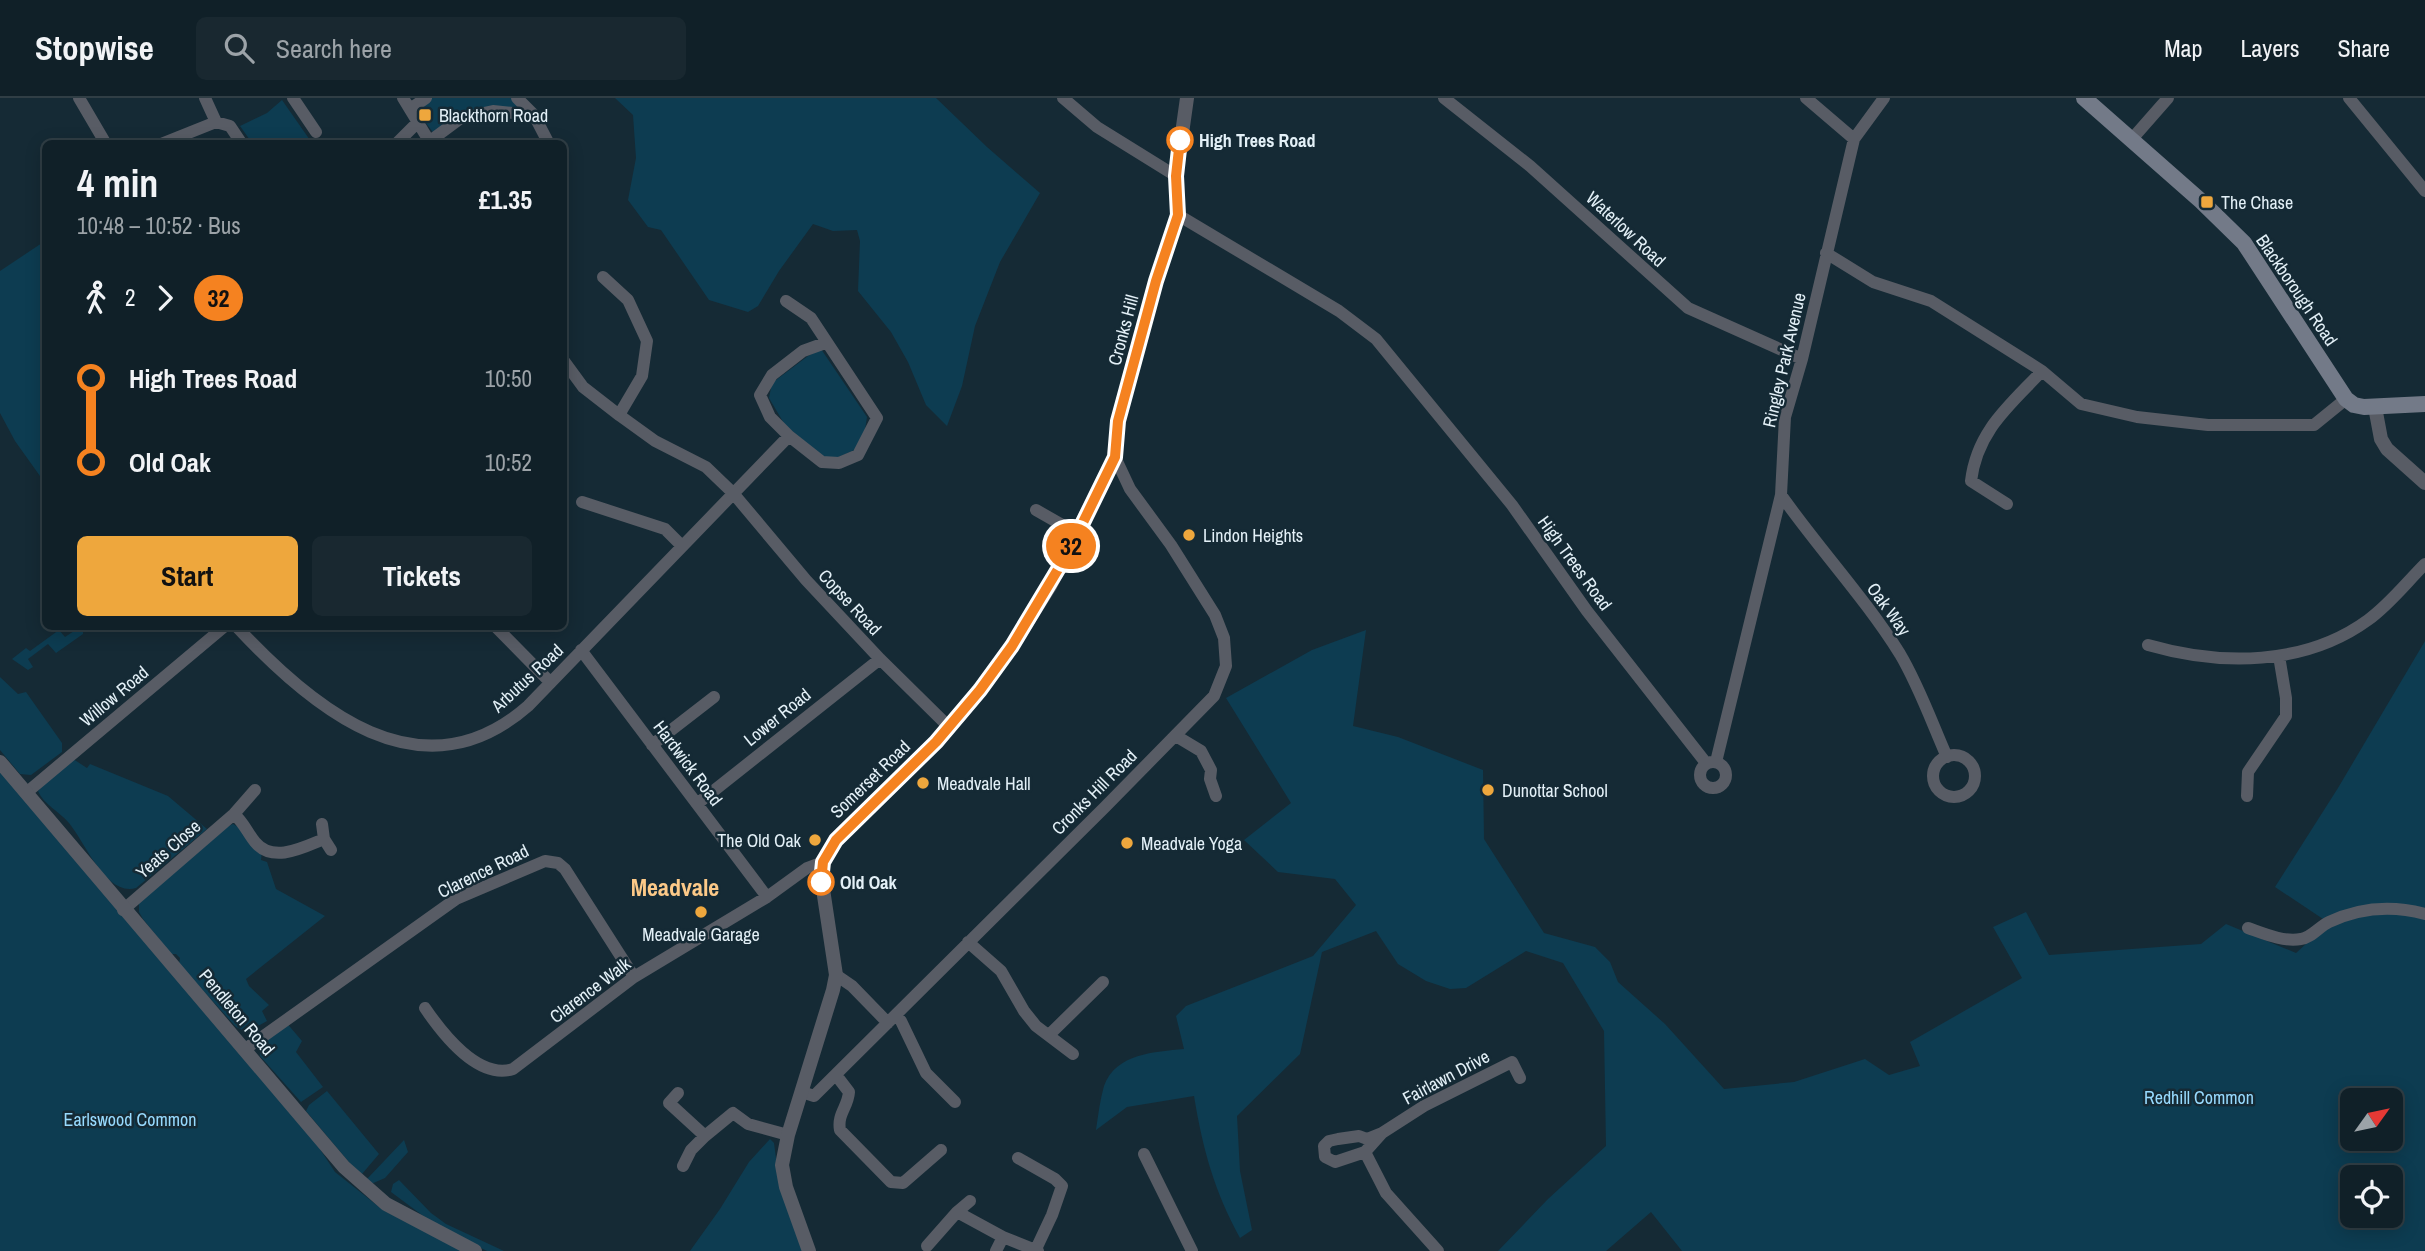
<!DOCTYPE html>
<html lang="en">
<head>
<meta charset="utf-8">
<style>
	body { margin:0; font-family:"Archivo Narrow",sans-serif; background:#192830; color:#f1f3f6; height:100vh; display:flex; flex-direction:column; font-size:26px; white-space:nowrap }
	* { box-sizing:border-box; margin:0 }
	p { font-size:23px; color:#9ca3a8 }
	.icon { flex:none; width:38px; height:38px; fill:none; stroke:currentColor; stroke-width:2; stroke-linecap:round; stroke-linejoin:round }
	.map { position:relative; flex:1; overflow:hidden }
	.side { position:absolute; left:42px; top:42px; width:525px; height:490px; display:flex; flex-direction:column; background:#102028; border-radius:10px; box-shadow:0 4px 18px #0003,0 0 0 2px #303e45 }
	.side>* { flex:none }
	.badge { padding:0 14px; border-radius:23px; font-size:24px; line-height:46px }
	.needle { width:46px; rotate:57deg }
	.fabs { position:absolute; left:2340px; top:990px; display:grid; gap:14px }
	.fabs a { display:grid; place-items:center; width:63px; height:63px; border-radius:10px; background:#102028; box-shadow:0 4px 18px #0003,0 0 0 2px #303e45; font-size:35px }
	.map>.badge { position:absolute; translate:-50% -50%; box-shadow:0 0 0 4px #fff }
	.legs { display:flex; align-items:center; gap:10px; height:77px; padding:0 35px; font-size:23px }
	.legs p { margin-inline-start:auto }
	.head { display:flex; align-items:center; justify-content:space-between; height:119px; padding:0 35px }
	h1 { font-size:38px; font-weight:700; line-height:52px }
	.cta { display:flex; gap:14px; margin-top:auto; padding:14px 35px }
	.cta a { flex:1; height:80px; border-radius:10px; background:#eea73d; color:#111; font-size:28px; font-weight:700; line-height:80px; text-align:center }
	.cta a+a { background:#192830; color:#f1f3f6 }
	ul { padding:0 35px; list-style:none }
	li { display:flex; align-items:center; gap:24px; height:84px; font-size:26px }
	li i { display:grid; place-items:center; width:10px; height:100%; margin:0 9px; background:currentColor }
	li i::after { content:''; width:18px; height:18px; margin:-9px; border:5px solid; border-radius:50%; background:#102028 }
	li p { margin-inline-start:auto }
	li:first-child i { background:linear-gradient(#0000 50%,currentColor 0) }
	li:last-child i { background:linear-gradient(currentColor 50%,#0000 0) }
	header { display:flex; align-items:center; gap:42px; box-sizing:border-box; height:98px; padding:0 35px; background:#102028; border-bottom:2px solid #303e45 }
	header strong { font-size:33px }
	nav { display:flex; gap:38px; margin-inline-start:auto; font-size:24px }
	.search { width:490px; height:63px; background:#192830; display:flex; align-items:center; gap:18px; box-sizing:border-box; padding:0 24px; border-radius:10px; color:#9ca3a8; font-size:26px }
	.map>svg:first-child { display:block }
	.green { fill:#0d3c51; fill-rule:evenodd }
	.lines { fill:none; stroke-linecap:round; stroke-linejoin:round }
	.minor { stroke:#585c65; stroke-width:12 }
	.tertiary { stroke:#585c65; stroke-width:14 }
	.secondary { stroke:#737a88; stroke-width:16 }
	.line-1-casing { stroke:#fff; stroke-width:16 }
	.line-1 { stroke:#f58220; stroke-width:10 }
	.poi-dot { fill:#eea73d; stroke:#152a35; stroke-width:2.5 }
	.stop-1-dot { fill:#fff; stroke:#f58220; stroke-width:3.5 }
	.labels { text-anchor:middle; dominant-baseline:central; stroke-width:5; stroke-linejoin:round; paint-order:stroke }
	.poi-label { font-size:18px; fill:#e3f0f7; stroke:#152a35; text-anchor:start }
	.stop-label { font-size:18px; font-weight:bold; fill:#e3f0f7; stroke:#152a35; text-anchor:start }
	.street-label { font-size:18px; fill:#e3f0f7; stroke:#152a35 }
	.park-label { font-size:18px; fill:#97dafe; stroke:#152a35 }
	.district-label { font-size:24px; font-weight:bold; fill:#fcc988; stroke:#152a35 }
</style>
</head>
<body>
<header>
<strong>Stopwise</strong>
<div class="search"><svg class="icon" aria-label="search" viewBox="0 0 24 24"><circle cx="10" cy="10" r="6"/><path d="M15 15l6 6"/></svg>Search here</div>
<nav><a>Map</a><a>Layers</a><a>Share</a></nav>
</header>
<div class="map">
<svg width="2425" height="1153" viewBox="0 0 2425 1153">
	<rect width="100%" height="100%" fill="#152a35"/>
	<path class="green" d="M 430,0 L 513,0 L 529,14 L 495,11 L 435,37 L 416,12 Z
		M 615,0 L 936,0 L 987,49 L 1040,95 L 1000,164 L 975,228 L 962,288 L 947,328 L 926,307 L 908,264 L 891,234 L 858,193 L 860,143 L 857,132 L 833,133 L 813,126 L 779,173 L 758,208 L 748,214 L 709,202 L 661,132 L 648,129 L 628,102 L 636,60 L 633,17 Z
		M 282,2 L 312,45 L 252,45 L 240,28 L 267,15 Z
		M 45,143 L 45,385 L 15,343 L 0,315 L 0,173 Z
		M 821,251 L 867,319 L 864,338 L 857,351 L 834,361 L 823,359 L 785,327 L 769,300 L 772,285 L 808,258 Z
		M 80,529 L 83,531 L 83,536 L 56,555 L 48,546 L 28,561 L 33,569 L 28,572 L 12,561 L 26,550 L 30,553 L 59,532 L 65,539 Z
		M 1366,532 L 1353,628 L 1398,639 L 1483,672 L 1484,741 L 1544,835 L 1595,849 L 1610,864 L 1618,884 L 1665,926 L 1724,991 L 1794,984 L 1865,961 L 1889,977 L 1920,968 L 1910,944 L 2022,880 L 1993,829 L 2026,814 L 2049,857 L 2201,846 L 2226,826 L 2296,855 L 2329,825 L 2275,789 L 2338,690 L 2425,543 L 2425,1153 L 1682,1153 L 1651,1114 L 1606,1153 L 1498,1153 L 1548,1101 L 1606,1048 L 1604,933 L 1563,865 L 1526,853 L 1466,890 L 1450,891 L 1426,883 L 1398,866 L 1376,833 L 1322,854 L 1300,956 L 1237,1018 L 1240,1073 L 1252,1132 L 1240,1140 C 1214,1092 1203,1052 1194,998 L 1127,1009 L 1096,1032 C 1098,1018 1100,1002 1104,988 C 1116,955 1155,954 1184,951 L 1176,918 L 1186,908 L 1313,858 L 1356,807 L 1335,781 L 1278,774 L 1244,742 L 1291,705 L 1226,600 L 1312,552 ZM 2352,1003 L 2390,1003 L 2390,1041 L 2352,1041 ZM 2352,1080 L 2390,1080 L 2390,1118 L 2352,1118 Z
		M 0,579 L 18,596 L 26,594 L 62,645 L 62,654 L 31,677 L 20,676 L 0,652 Z
		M 70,659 L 87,670 L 90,666 L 168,698 L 207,731 L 136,790 C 106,799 85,744 69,725 C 59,713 44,707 38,693 Z
		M 0,672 L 312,1039 L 335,1074 L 383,1112 L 462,1153 L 0,1153 Z
		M 233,726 L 240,730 L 262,754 L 261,762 L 267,764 L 276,791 L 325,818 L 246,881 L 249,888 L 269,907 L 262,913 L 267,923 L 247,934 L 236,929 L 179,866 L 180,860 L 176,856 L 171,856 L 143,821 L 139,814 L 139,804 L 223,731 Z
		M 285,923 L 302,943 L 296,954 L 323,989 L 301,1004 L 260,958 L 259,945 Z
		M 327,993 L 379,1056 L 362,1076 L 358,1075 L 306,1013 L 309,1007 Z
		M 770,1041 L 774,1045 L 779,1083 L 804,1153 L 690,1153 L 720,1111 L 749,1064 Z
		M 404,1042 L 408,1054 L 385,1080 L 371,1086 L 367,1081 Z
		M 399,1082 L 431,1115 L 446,1126 L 504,1153 L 487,1153 L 453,1136 L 430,1123 L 391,1094 L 393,1086 Z"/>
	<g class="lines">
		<path class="minor" d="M 79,0 L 106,46
			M 205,0 L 216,24
			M 293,0 L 316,34
			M 403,0 L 431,46
			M 517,0 L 534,17 L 549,46
			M 1063,0 L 1097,29 L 1176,78
			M 1444,0 L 1530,68 L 1688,210 L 1802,261
			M 1806,0 L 1854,41
			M 2349,0 L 2425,93
			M 410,11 L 426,0
			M 2132,41 L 2168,0
			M 430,43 L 461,20 L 493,13 L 534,17
			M 161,46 L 216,24 L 230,28 L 242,46
			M 396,46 L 418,24
			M 1178,117 L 1339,213 L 1376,241 L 1512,407 L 1587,513 L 1706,665
			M 1826,155 L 1873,184 L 1931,203 L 2042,273 L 2081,306 L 2137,319 L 2208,327 L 2314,327 L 2346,301
			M 603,179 L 628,202 L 647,243 L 642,278 L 619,317
			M 564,263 L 583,289 L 619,317 L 655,343 L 706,369 L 733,395 L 806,482 L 880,561 L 949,629
			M 789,338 L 770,319 L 760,297 L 772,277 L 803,253 L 825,245
			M 1781,397 C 1819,451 1865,500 1900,556 C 1919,588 1932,625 1947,659
			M 582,404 L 665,431 L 682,448
			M 2007,406 L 1971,383 C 1977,333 2009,308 2042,273
			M 1036,412 L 1078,436
			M 236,528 C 312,610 421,702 528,608 L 789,338 L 822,364 L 839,365 L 858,357 L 877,320 L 811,220 L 786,203
			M 495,528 L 550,584
			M 2148,547 C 2221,568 2305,568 2368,522 C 2389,507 2407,484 2425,466
			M 581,552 L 767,799
			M 1176,638 L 1201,653 L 1211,672 L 1210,681 L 1216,698
			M 652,647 L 714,599
			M1933 678a21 21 0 1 1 42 0a21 21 0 1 1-42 0Z
			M1700 677a13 13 0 1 1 26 0a13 13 0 1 1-26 0Z
			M 1716,664 L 1781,397 L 1785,319 L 1802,261 L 1854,41 L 1884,0
			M 26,695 L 225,528
			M 2247,698 L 2248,674 L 2286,618 L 2286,600 L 2279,558
			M 697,706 L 880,561
			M 234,716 C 244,725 247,734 255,744 C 273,766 304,749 324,741
			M 322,726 L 324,741 L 331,752
			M 123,812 L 234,716 L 255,692
			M 2248,830 C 2265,836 2283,844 2301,841 C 2311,840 2320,828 2329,824 C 2361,809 2392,807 2425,816
			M 968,844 L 1001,873 L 1024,913 L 1036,928 L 1073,956
			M 836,877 L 852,888 L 888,925
			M 425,910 C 442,935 478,982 513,971 L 634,879 L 767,799 L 807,770 L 823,764
			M 896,917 L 901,923 L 926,975 L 955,1004
			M 1049,937 L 1103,884
			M 244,952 L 456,801 L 545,763 L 558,765 L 565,771 L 634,879
			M 836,977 L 849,994 C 848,1009 837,1016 840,1032 L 891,1084 L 903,1085 L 941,1052
			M 802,994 L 814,998 L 1105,709 L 1214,598 L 1226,568 L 1224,540 L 1215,517 L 1171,447 L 1130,391 L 1115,359
			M 678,995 L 669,1005 L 705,1038 L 733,1015 L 748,1026 L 788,1037
			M 1382,1035 L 1367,1041 L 1359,1038 L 1338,1041 L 1329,1043 L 1324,1048 L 1325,1059 L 1335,1064 L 1365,1054 L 1382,1035 L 1424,1008 L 1512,964 L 1520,980
			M 1365,1054 L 1386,1095 L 1438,1153
			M 1144,1056 L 1192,1153
			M 1018,1060 L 1055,1081 L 1062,1088 L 1052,1117 L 1036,1151
			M 683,1068 L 691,1052 L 705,1038
			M 957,1114 L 970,1103
			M 927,1148 L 957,1114 L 1003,1139
			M 996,1153 L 1003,1139 L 1038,1153"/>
		<path class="tertiary" d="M 2375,309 L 2381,341 L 2387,351 L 2425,385
			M 0,664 L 344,1069 L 386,1106 L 475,1153
			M 809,1153 L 786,1089 L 782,1067 L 788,1037 L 833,892 L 836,877 L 821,778 L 823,764 L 836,742 L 936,644 L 980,591 L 1012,548 L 1050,488 L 1115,359 L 1118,323 L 1156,183 L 1178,117 L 1176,78 L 1187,0"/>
		<path class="secondary" d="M 2084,0 L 2201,103 L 2244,145 L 2346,301 L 2354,307 L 2364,309 L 2425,306"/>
	</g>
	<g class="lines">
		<g class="line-1-casing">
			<path id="line-1" d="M 821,784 L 823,764 L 836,742 L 936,644 L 980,592 L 1012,548 L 1069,453 L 1115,359 L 1118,323 L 1156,183 L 1178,117 L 1176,78 L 1180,42"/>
		</g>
		<use href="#line-1" class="line-1"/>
	</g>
	<g class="poi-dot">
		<rect x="418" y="10" width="14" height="14" rx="3.5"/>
		<rect x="2200" y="97" width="14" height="14" rx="3.5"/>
		<circle cx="1189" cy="437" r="7"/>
		<circle cx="923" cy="685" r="7"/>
		<circle cx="1488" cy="692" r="7"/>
		<circle cx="815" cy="742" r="7"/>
		<circle cx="1127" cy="745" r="7"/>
		<circle cx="701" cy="814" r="7"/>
	</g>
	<g class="stop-1-dot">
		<circle cx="1180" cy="42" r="12"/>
		<circle cx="821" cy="784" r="12"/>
	</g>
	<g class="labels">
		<g class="poi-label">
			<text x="439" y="17">Blackthorn Road</text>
			<text x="2221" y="104">The Chase</text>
			<text x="1203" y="437">Lindon Heights</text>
			<text x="937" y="685">Meadvale Hall</text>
			<text x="1502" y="692">Dunottar School</text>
			<text x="801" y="742" text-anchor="end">The Old Oak</text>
			<text x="1141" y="745">Meadvale Yoga</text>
			<text x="701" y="836" text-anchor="middle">Meadvale Garage</text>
		</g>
		<g class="stop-label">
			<text x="1199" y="42">High Trees Road</text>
			<text x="840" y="784">Old Oak</text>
		</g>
		<g class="street-label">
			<text transform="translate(1626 131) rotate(43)">Waterlow Road</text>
			<text transform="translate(2297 192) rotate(56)">Blackborough Road</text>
			<text transform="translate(1123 232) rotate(-75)">Cronks Hill</text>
			<text transform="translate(1784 262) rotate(-77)">Ringley Park Avenue</text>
			<text transform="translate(1575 465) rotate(54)">High Trees Road</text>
			<text transform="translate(850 504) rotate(47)">Copse Road</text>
			<text transform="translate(1889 511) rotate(54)">Oak Way</text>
			<text transform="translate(527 580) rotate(-43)">Arbutus Road</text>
			<text transform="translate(114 598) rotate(-40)">Willow Road</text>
			<text transform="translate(777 619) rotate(-39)">Lower Road</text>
			<text transform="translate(688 665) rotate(53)">Hardwick Road</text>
			<text transform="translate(870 681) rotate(-44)">Somerset Road</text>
			<text transform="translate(1094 694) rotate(-45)">Cronks Hill Road</text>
			<text transform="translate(168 751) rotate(-41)">Yeats Close</text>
			<text transform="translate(483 773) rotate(-26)">Clarence Road</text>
			<text transform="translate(590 892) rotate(-37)">Clarence Walk</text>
			<text transform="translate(237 914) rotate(50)">Pendleton Road</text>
			<text transform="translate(1446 979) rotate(-28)">Fairlawn Drive</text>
		</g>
		<g class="park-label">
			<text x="2199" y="999">Redhill Common</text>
			<text x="130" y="1021">Earlswood Common</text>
		</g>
		<g class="district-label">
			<text x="675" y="789">Meadvale</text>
		</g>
	</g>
</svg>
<div class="fabs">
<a><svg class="needle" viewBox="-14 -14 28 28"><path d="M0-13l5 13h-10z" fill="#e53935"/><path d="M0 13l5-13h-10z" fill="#9ca3a8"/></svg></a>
<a><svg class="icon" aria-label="locate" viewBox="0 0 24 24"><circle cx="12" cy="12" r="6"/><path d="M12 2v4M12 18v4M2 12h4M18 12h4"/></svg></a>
</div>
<b class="badge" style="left:1071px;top:448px;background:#f58220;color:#111">32</b>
<section class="side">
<div class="head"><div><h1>4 min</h1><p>10:48 – 10:52 · Bus</p></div><b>£1.35</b></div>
<div class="legs"><svg class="icon" aria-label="walk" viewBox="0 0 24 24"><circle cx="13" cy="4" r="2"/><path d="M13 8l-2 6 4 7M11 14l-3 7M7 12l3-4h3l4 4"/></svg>2<svg class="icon" aria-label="forward" viewBox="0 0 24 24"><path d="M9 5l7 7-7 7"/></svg><b class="badge" style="background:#f58220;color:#111">32</b></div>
<ul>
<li><i style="color:#f58220"></i><b>High Trees Road</b><p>10:50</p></li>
<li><i style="color:#f58220"></i><b>Old Oak</b><p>10:52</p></li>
</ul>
<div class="cta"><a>Start</a><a>Tickets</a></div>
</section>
</div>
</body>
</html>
